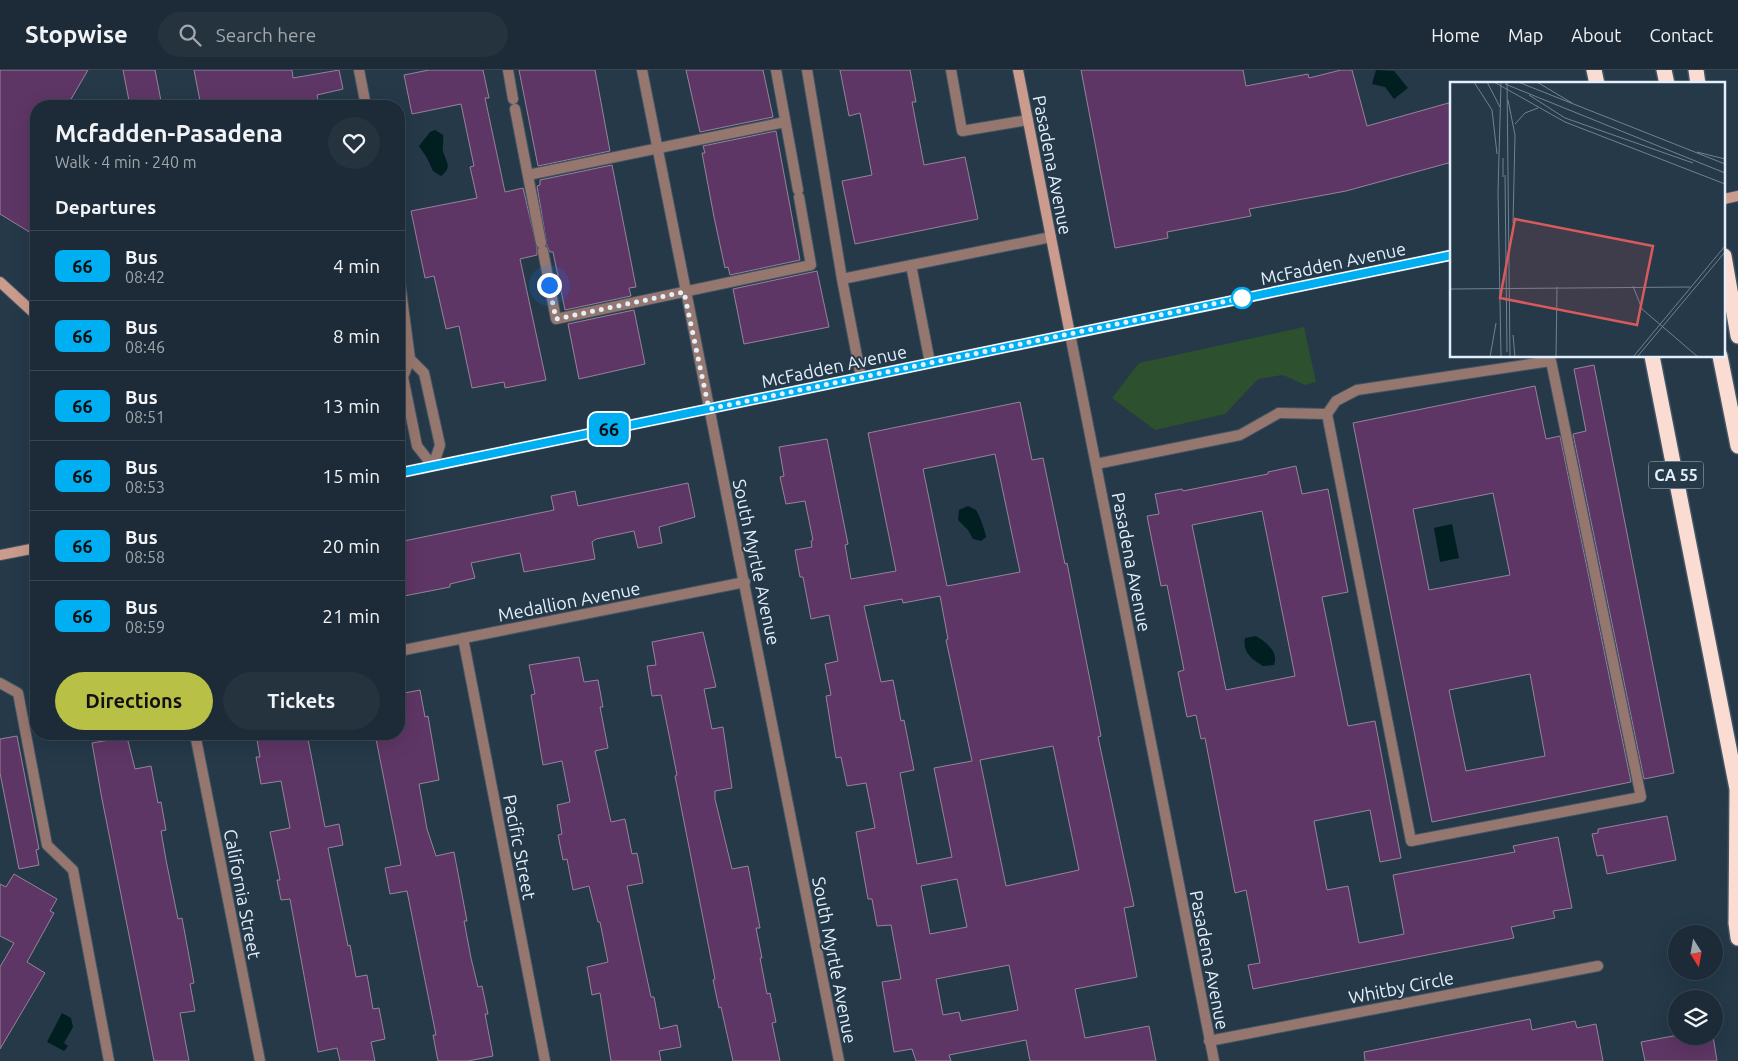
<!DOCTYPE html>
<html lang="en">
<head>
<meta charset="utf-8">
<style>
	body { margin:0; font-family:Ubuntu,sans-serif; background:#25333f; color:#f1f3f6; height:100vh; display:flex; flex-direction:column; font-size:19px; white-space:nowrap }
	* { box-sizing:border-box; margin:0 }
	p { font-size:16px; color:#a0a7ad }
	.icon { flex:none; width:28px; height:28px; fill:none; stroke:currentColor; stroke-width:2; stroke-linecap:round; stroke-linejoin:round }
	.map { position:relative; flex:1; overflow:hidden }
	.details { position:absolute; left:30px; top:30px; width:375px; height:640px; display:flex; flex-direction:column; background:#1c2b37; border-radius:20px; box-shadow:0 5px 20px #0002,0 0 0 1px #3a4752 }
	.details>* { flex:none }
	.badge { padding:0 10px; border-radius:8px; font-size:18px; line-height:32px }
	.needle { width:32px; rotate:169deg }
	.controls { position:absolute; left:1668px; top:855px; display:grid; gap:10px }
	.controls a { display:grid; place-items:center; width:55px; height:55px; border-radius:50%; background:#1c2b37; box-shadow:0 5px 20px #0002,0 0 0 1px #3a4752; font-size:25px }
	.you { position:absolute; width:25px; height:25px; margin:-12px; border:4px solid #fff; border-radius:50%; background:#1a73e8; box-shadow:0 0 0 8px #1a73e833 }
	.map>.badge { position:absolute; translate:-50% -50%; box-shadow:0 0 0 2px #fff }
	h2 { padding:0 25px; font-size:19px; line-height:45px }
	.round { display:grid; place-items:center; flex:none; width:52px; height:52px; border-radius:26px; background:#25333f }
	.head { display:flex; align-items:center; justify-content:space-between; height:85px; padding:0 25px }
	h1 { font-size:24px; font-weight:700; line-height:38px }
	.cta { display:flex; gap:10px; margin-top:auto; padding:10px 25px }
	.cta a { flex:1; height:58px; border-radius:30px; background:#b9c046; color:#111; font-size:20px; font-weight:700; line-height:58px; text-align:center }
	.cta a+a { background:#25333f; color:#f1f3f6 }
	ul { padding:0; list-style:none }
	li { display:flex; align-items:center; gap:15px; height:70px; padding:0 25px; border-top:1px solid #3a4752 }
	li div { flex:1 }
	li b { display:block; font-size:19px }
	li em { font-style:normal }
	li .badge { min-width:55px; font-weight:700; text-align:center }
	header { display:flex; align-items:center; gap:30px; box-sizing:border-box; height:70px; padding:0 25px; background:#1c2b37; border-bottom:1px solid #3a4752 }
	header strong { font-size:24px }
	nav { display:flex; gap:28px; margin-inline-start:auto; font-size:18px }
	.search { width:350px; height:45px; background:#25333f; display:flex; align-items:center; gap:12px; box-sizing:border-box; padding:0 18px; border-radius:28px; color:#a0a7ad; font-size:19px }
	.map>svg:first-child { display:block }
	.green { fill:#2d502e }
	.water { fill:#011f21 }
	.building { fill:#5e3665; stroke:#968399; fill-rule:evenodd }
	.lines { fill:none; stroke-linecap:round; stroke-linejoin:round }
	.service-casing { stroke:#435665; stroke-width:12 }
	.minor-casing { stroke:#435665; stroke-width:12 }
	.secondary-casing { stroke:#435665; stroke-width:12 }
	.motorway-casing { stroke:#435665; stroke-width:18 }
	.service { stroke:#96776f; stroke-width:10 }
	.minor { stroke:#96776f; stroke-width:10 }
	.secondary { stroke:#cb9b8d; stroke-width:10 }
	.motorway { stroke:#fadcd3; stroke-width:15 }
	.line-casing { stroke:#fff; stroke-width:11 }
	.line { stroke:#00aff2; stroke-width:8 }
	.walk { stroke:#e3effa; stroke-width:5; stroke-dasharray:0 9 }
	.stop-dot { fill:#fff; stroke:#00aff2; stroke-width:2.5 }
	.labels { text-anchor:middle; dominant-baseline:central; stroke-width:4; stroke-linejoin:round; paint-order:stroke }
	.shield { fill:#253949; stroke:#aab8c5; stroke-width:1 }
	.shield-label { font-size:16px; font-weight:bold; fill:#e3effa }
	.street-label { font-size:18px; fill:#e3effa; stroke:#253949 }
	.inset-road { fill:none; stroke:#718290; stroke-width:1 }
	.view { fill:#d95a5c; fill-opacity:0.15; stroke:#d95a5c; stroke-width:2.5 }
	.inset-edge { fill:none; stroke:#e3effa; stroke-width:2.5 }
</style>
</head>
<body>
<header>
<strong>Stopwise</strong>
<div class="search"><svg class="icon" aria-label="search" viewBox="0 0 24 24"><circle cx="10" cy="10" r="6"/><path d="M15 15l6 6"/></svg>Search here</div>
<nav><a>Home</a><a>Map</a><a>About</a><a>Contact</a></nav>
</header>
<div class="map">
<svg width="1738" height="991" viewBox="0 0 1738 991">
	<rect width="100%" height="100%" fill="#253949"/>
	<path class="green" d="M 1304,257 L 1316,312 L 1305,315 L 1283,305 L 1258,309 L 1225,344 L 1155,360 L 1112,328 L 1139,293 Z"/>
	<path class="water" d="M 1376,0 L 1394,1 L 1408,18 L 1394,29 L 1385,17 L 1372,14 Z
		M 435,60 L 443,65 C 444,71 442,76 443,81 C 446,92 453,97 441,106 L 433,101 L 427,88 L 419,76 L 430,62 Z
		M 968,436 L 976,440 C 979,444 986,463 986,467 L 981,471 L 973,469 L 968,460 L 958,450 L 959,440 Z
		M 1452,454 L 1459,488 L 1440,492 L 1434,458 Z
		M 1256,566 C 1266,572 1279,582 1274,595 L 1263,596 C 1252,590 1242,582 1245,568 Z
		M 62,943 L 71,948 L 73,957 L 64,973 L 68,976 L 64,981 L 47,972 Z"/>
	<path class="building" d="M 0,0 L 88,0 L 67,36 L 36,36 L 36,166 L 0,144 Z
		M 123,0 L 155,0 L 162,36 L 130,36 Z
		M 194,0 L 292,0 L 293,8 L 339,0 L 343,19 L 317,25 L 319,36 L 201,36 Z
		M 429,0 L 483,0 L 489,28 L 485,28 L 505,122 L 523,118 L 537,178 L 537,185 L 520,189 L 546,310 L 505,318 L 504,312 L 472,318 L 459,256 L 446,259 L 434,206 L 425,208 L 411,141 L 477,128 L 470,97 L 474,96 L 461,34 L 412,44 L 404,5 Z
		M 519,0 L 595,0 L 610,81 L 538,96 Z
		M 686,0 L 763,0 L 773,47 L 700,62 Z
		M 840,0 L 910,0 L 916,32 L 912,32 L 924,95 L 965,87 L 978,149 L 855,174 L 842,111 L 872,105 L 860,43 L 849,46 Z
		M 1081,0 L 1243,0 L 1246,16 L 1308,4 L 1309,8 L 1341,0 L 1352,0 L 1367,56 L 1452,32 L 1452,92 L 1346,121 L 1249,139 L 1251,146 L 1167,162 L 1168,168 L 1115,178 Z
		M 776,61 L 800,190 L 730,205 L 728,197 L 725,198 L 714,147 L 702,83 L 705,83 L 703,76 Z
		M 612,95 L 636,217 L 629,218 L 631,226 L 565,240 L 553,182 L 550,182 L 547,176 L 537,116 L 540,115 L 540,110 Z
		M 817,201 L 829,257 L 744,274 L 733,219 Z
		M 634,240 L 645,294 L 579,309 L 568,254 Z
		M 1594,295 L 1674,703 L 1644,709 L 1573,364 L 1586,361 L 1574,299 Z
		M 1535,316 L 1546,369 L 1560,366 L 1631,712 L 1432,752 L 1353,353 ZM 1493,423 L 1510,505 L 1429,520 L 1413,439 ZM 1530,604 L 1545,686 L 1466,701 L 1449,620 Z
		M 1020,332 L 1032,390 L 1043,388 L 1065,494 L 1067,493 L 1101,666 L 1098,667 L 1134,836 L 1124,838 L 1137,907 L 1075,919 L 1085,968 L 1149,956 L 1156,991 L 1030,991 L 1026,970 L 949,985 L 951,991 L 916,991 L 912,979 L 894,982 L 882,912 L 901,909 L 891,855 L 877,856 L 872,829 L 868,829 L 856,762 L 875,758 L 866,713 L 847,716 L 841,687 L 836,688 L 826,626 L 831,625 L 825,594 L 838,591 L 829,545 L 811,549 L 803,507 L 800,507 L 795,480 L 812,477 L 811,471 L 813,470 L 805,431 L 786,434 L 780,407 L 784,406 L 779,377 L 827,369 L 848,474 L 845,475 L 851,509 L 896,501 L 868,363 ZM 995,384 L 1020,502 L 947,516 L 923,399 ZM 940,526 L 948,569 L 946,570 L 972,691 L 934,698 L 952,787 L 917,794 L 900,703 L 914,700 L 904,650 L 901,651 L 893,610 L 881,612 L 864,536 L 902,529 L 903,533 ZM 1053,676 L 1079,800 L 1006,816 L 980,690 ZM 957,809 L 967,857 L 930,864 L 921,816 ZM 1009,895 L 1018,940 L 961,951 L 959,942 L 943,945 L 936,909 Z
		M 1296,396 L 1302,424 L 1328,419 L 1348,522 L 1322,527 L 1348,656 L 1375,651 L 1401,788 L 1380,792 L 1370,740 L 1314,751 L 1327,820 L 1348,816 L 1359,873 L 1404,864 L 1393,805 L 1515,782 L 1513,776 L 1558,767 L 1572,838 L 1553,841 L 1555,848 L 1511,857 L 1514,868 L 1253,919 L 1248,895 L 1260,893 L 1246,820 L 1235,823 L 1205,668 L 1201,669 L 1196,645 L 1187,647 L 1178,602 L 1184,600 L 1167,515 L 1161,516 L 1147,446 L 1159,444 L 1155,424 L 1182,419 L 1183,421 L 1268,404 L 1268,402 ZM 1262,441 L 1295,606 L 1226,620 L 1192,455 Z
		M 688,413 L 695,447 L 659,457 L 662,473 L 638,478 L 634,461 L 596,469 L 592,472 L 595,489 L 524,502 L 520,483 L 471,493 L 475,508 L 450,514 L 450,517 L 399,527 L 399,472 L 554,440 L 551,426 L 575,421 L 578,436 Z
		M 703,562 L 716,617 L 704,619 L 712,659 L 723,657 L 732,718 L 715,721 L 715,729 L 732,799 L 748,796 L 760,858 L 756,858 L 762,888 L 760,888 L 767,924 L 770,923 L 776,952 L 772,953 L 780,991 L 733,991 L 721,937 L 719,938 L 713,910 L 715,909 L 675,706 L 677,705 L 661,625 L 652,626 L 647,596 L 656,595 L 652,572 Z
		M 579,587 L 584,612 L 598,610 L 603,637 L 600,637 L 608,678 L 595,681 L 611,752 L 625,749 L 632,784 L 637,783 L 643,813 L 627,816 L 651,927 L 654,927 L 660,959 L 677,955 L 681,977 L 659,981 L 661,991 L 611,991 L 600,923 L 592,925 L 587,897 L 608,892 L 600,852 L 598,852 L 589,816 L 573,820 L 567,789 L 563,790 L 558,765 L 562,764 L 557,735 L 570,732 L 562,691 L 543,695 L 531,625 L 535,624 L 529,595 Z
		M 420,620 L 425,647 L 428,646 L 439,710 L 419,714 L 427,759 L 436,786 L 454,782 L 467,851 L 464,851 L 471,888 L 478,917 L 482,916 L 488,944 L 485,944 L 493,986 L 468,991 L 438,991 L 433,965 L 436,965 L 407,821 L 390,824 L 385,798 L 401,795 L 375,664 L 399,664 L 399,624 Z
		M 256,664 L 307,664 L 325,757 L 339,754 L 343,775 L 328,778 L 348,876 L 350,875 L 356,907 L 367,905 L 373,939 L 379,938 L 385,969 L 371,972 L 375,991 L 340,991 L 337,978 L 318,982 L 290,829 L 281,830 L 277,810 L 280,810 L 270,762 L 290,758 L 281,711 L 261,714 L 256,687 L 260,687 Z
		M 17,666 L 39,779 L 36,780 L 39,795 L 19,799 L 0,703 L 0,669 Z
		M 127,667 L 135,699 L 151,696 L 158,733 L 161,732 L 166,760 L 161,761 L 166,790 L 178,849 L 182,848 L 194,913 L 190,914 L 195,941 L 180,943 L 189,991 L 154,991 L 102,729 L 92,673 Z
		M 1667,746 L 1676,790 L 1607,804 L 1603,785 L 1597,786 L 1592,764 L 1598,763 L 1598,759 Z
		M 14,804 L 57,829 L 50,841 L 54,843 L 27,892 L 45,903 L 0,979 L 0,897 L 14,873 L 0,866 L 0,814 L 6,817 Z
		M 1530,949 L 1532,960 L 1575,951 L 1577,958 L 1596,954 L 1603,991 L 1365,991 L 1364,982 Z
		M 1673,966 L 1713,966 L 1717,991 L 1645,991 L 1641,972 Z"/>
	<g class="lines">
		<g class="service-casing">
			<path id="service" d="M 359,0 L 366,36
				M 508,0 L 513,29
				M 776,0 L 798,120
				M 807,0 L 842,209
				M 951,0 L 962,61 L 1028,50
				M 515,39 L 541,173
				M 528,105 L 785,52
				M 543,181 L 556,249 L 811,195 L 799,127
				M 911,195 L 930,293
				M 399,205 L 410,289 L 403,307 L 417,376 L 433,396
				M 410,289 L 424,303 L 440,375 L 433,396
				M 861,307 L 842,209 L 1051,167
				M 1279,343 L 1327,344 L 1336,331 L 1357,320 L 1551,291 L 1641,727 L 1411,771 L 1327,344
				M 0,613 L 18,623 L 47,775 L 73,800 L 109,991"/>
		</g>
		<g class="minor-casing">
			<path id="minor" d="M 642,0 L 839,991
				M 1070,264 L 1214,991
				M 1096,394 L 1240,365 L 1279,343
				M 463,568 L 545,991
				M 399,581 L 745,512
				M 195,664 L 260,991
				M 1209,971 L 1598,896"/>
		</g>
		<g class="secondary-casing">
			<path id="secondary" d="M 1018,0 L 1070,264
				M 1724,129 L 1738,126
				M 0,212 L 36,245
				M 399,403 L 1452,185
				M 0,485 L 36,478"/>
		</g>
		<g class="motorway-casing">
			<path id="motorway" d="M 1594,0 L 1597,14
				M 1664,0 L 1667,14
				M 1696,0 L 1698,14
				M 1724,186 L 1738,266
				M 1652,286 L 1738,724
				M 1720,286 L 1738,376
				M 1737,720 L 1736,853 L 1738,868"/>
		</g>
		<use href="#service" class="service"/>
		<use href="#minor" class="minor"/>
		<use href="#secondary" class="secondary"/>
		<use href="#motorway" class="motorway"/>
	</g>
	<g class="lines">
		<g class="line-casing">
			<path id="line" d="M 399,403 L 1452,185"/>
		</g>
		<use href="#line" class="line"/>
		<path class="walk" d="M 549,215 L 556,249 L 684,222 L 709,339 L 1242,228"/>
	</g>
	<circle class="stop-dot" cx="1242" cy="228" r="10"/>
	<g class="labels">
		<rect class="shield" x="1648.5" y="391.5" width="55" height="27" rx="4"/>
		<g class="shield-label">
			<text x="1676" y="405">CA 55</text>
		</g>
		<g class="street-label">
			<text transform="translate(1053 95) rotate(79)">Pasadena Avenue</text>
			<text transform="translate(1333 193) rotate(-12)">McFadden Avenue</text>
			<text transform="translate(834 296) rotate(-12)">McFadden Avenue</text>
			<text transform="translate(757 492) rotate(78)">South Myrtle Avenue</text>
			<text transform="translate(1132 492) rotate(79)">Pasadena Avenue</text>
			<text transform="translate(569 531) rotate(-11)">Medallion Avenue</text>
			<text transform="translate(520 777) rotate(79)">Pacific Street</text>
			<text transform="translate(243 824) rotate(79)">California Street</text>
			<text transform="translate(835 890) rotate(79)">South Myrtle Avenue</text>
			<text transform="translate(1210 890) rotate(79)">Pasadena Avenue</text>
			<text transform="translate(1401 917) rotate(-11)">Whitby Circle</text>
		</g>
	</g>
	<g transform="translate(1450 12)">
		<rect width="275" height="275" fill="#253949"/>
		<path class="inset-road" d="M 24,0 L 42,28 L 47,72M 37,0 L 50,25M 44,0 L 115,40 L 275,102M 57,0 L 60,275M 68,0 L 275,82M 87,0 L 122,21M 55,2 L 275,91M 79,13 L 115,36 L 243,81M 58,18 L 65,53 L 63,141M 65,42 L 75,31 L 88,26M 247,70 L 275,77M 53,76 L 53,95M 55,93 L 57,270M 183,204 L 192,227 L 248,275M 0,207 L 240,205M 63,253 L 65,275M 40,275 L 46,241M 51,275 L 48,110 L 51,0M 106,275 L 107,205M 183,275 L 275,164M 187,275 L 275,170"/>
		<path class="view" d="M 65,137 L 203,164 L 187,243 L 50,216 Z"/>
		<rect width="275" height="275" class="inset-edge"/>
	</g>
</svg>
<div class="controls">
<a><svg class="needle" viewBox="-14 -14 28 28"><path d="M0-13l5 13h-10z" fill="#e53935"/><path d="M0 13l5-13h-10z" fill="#a0a7ad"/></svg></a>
<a><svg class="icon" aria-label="layers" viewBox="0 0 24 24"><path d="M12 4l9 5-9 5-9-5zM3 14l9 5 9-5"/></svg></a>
</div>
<div class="you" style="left:549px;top:215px"></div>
<b class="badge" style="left:609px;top:359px;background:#00aff2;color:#111">66</b>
<section class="details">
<div class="head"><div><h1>Mcfadden-Pasadena</h1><p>Walk · 4 min · 240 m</p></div><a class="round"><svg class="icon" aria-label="heart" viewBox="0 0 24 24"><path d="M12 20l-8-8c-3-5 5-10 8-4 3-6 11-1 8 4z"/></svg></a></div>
<h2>Departures</h2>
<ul>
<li><span class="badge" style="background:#00aff2;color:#111">66</span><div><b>Bus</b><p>08:42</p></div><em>4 min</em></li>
<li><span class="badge" style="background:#00aff2;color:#111">66</span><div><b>Bus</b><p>08:46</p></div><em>8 min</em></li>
<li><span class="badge" style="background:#00aff2;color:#111">66</span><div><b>Bus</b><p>08:51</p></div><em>13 min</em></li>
<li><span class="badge" style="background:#00aff2;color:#111">66</span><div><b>Bus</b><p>08:53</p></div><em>15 min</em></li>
<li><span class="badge" style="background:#00aff2;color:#111">66</span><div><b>Bus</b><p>08:58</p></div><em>20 min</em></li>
<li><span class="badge" style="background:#00aff2;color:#111">66</span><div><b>Bus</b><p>08:59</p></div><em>21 min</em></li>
</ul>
<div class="cta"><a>Directions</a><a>Tickets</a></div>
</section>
</div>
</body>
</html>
